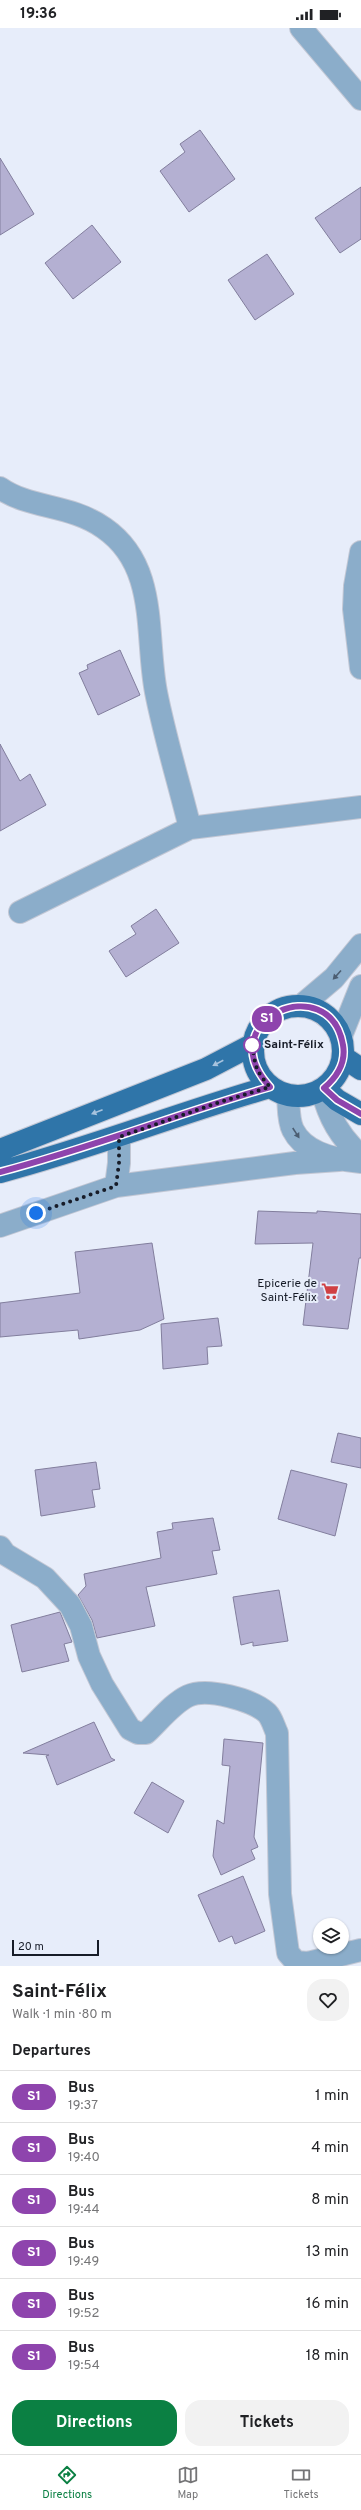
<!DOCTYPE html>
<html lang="en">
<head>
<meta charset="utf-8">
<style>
	body { margin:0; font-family:Overpass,sans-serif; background:#f2f2f2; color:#202124; height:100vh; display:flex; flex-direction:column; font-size:15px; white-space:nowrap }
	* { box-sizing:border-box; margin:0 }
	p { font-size:13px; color:#757577 }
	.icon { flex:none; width:22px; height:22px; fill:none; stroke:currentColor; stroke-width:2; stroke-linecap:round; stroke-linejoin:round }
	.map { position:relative; height:1938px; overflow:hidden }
	.drawer { display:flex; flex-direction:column; background:#fff; flex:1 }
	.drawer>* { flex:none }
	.badge { padding:0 8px; border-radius:13px; font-size:14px; line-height:26px }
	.tools { position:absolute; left:313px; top:1890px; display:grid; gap:8px }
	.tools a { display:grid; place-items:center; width:36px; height:36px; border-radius:50%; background:#fff; box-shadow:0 1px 3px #0004; font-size:20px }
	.scale { position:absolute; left:12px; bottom:10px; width:87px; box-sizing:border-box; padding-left:4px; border:2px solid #171c28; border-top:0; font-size:11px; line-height:14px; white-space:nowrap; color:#171c28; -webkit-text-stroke:3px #e7edfa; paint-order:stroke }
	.you { position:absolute; width:20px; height:20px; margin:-10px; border:3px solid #fff; border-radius:50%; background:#1a73e8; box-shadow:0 0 0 6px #1a73e833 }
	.map>.badge { position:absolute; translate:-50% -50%; box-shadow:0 0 0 2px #fff }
	h2 { padding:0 12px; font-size:15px; line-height:36px }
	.round { display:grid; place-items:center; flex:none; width:42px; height:42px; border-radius:16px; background:#f2f2f2 }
	.overview { display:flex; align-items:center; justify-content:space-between; height:68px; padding:0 12px }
	h1 { font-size:19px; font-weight:700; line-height:30px }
	.primary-button { display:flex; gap:8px; margin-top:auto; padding:8px 12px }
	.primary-button a { flex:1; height:46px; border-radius:16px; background:#0b8043; color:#fff; font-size:16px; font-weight:700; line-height:46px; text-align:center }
	.primary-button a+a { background:#f2f2f2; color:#202124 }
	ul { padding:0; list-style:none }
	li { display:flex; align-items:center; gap:12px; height:52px; padding:0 12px; border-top:1px solid #e0e0e0 }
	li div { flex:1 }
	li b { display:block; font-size:15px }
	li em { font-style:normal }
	li .badge { min-width:44px; font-weight:700; text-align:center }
	.status { display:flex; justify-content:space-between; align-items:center; height:28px; padding:0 20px; background:#fff; direction:ltr }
	.status svg { height:11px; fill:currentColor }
	.dock { display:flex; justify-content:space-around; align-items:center; height:56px; border-top:1px solid #e0e0e0; background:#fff; font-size:11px; color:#757577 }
	.dock a { display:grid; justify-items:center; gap:2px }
	.dock .selected { color:#0b8043 }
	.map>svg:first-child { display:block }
	.building { fill:#b4b0d2; stroke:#827e9d }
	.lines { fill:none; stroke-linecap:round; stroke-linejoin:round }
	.minor-casing { stroke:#c2c7d4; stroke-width:24 }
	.major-casing { stroke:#c2c7d4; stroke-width:24 }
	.minor { stroke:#8badca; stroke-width:22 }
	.major { stroke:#2f75a9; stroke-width:22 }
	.oneway { fill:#4b5d71 }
	.oneway2 { fill:#a7c3de }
	.line-casing { stroke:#fff; stroke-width:9 }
	.line { stroke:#8e44ad; stroke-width:6 }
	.walk { stroke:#171c28; stroke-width:4; stroke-dasharray:0 7.2 }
	.stop-dot { fill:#fff; stroke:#8e44ad; stroke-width:2 }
	.labels { text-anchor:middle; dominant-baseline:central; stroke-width:4; stroke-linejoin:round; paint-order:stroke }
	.stop-label { font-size:12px; font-weight:bold; fill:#171c28; stroke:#e7edfa; text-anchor:start }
	.poi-label { font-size:12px; fill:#171c28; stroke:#e7edfa; text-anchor:end }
</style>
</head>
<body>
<div class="status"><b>19:36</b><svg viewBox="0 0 49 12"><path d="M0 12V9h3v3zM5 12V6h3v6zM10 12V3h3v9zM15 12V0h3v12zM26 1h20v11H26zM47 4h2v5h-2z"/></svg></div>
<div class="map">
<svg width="361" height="1938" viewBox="0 0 361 1938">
	<rect width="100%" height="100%" fill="#e7edfa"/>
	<path class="building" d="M 200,102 L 235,151 L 189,184 L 160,143 L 185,124 L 180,116 Z
		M 0,130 L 34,186 L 0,207 Z
		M 361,159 L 361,211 L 340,225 L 315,190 Z
		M 92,197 L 121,234 L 73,271 L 45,235 Z
		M 267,226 L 294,266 L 255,292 L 228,252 Z
		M 120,622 L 140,667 L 98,687 L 79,645 L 88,641 L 87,637 Z
		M 0,716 L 20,753 L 30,746 L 46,777 L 0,803 Z
		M 156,881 L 179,915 L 126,949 L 109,923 L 136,906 L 131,898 Z
		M 258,1183 L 317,1185 L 317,1183 L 361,1186 L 361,1230 L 359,1230 L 348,1301 L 303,1297 L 313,1215 L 255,1216 Z
		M 152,1215 L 164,1291 L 140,1302 L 79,1311 L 78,1302 L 0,1309 L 0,1275 L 80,1265 L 75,1224 Z
		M 218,1290 L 222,1318 L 207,1319 L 208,1336 L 163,1341 L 161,1296 Z
		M 338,1405 L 361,1410 L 361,1440 L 331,1434 Z
		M 96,1434 L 100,1461 L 92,1462 L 95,1479 L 41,1488 L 35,1442 Z
		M 291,1442 L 347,1456 L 335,1508 L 278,1491 Z
		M 213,1490 L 220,1522 L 212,1523 L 217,1546 L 146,1559 L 155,1598 L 97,1610 L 92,1592 L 78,1567 L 86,1558 L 84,1546 L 161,1530 L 157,1504 L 173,1501 L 172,1495 Z
		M 279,1562 L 288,1613 L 253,1618 L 253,1614 L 241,1617 L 233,1569 Z
		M 60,1584 L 72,1614 L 64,1616 L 69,1633 L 22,1644 L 11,1597 Z
		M 94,1694 L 111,1730 L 115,1732 L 57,1757 L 46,1728 L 49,1727 L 23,1725 Z
		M 224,1711 L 263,1715 L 254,1809 L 258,1819 L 251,1822 L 255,1831 L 221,1847 L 213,1828 L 217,1792 L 224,1796 L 230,1738 L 222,1737 Z
		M 152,1754 L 184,1773 L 168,1805 L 134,1785 Z
		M 243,1848 L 265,1903 L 235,1916 L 232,1908 L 219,1914 L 198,1867 Z"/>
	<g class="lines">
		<g class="minor-casing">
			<path id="minor" d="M 301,0 L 361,71
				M 0,460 C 30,481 70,476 104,500 C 159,538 145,607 156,664 C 165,710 179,755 190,800
				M 361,524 L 355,558 L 354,581 L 361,640
				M 20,884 L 190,800 L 361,779
				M 301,978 L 334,950 L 361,917
				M 341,1008 L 361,958
				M 322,1062 C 329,1090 340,1109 361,1128
				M 288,1068 C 289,1079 288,1092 293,1102 C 305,1126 337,1132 361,1134
				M 116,1158 L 119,1135 L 119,1109
				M 0,1198 L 116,1158 L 295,1135 L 339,1132
				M 0,1519 L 5,1526 L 45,1550 L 70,1577 L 81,1598 L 89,1628 L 102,1656 L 130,1701 L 138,1705 L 146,1705 C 159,1693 173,1675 188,1668 C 207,1659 253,1672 267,1685 C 272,1690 274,1699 277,1705 L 280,1866 L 288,1925 L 296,1934 L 308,1935 L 361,1922"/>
		</g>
		<g class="major-casing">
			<path id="major" d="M253 1023a45 45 0 1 1 90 0a45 45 0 1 1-90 0Z
				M 343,1029 L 361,1041
				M 324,1060 L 337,1072 L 361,1086
				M 0,1122 L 206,1041 L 252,1017
				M 0,1144 C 91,1120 179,1085 270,1059"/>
		</g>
		<use href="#minor" class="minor"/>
		<use href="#major" class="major"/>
	</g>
	<defs><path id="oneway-solid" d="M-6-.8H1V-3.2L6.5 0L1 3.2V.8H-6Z"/></defs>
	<g class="oneway">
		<use href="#oneway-solid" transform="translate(337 947) rotate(132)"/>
		<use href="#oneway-solid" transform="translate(296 1105) rotate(57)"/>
	</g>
	<g class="oneway2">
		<use href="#oneway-solid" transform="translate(218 1035) rotate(153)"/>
		<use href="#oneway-solid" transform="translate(97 1084) rotate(159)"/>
	</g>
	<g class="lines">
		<g class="line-casing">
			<path id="line" d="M 0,1144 C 91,1120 179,1085 270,1059 C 208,991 330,940 343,1017 C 346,1034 337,1049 324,1060 L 337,1072 L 361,1086"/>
		</g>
		<use href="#line" class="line"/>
		<path class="walk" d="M 36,1185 L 116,1158 L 119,1135 L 119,1109 L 220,1074 L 270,1059 C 254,1041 256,1038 252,1017"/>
	</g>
	<defs>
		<g id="supermarket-bare" transform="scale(1.38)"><path d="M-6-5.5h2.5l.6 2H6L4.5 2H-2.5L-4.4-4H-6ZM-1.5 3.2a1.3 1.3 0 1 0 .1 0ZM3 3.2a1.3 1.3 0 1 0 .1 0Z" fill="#d04043" stroke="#e7edfa" stroke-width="2.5" paint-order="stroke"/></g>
	</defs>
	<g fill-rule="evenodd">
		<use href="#supermarket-bare" x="330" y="1263"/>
	</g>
	<circle class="stop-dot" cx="252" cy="1017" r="8"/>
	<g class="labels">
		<g class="stop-label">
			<text x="264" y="1017">Saint-Félix</text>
		</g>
		<g class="poi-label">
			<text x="317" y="1256">Epicerie de<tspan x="317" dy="14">Saint-Félix</tspan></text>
		</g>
	</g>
</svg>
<div class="tools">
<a><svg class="icon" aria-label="layers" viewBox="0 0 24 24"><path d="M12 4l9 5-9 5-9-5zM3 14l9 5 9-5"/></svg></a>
</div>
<div class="scale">20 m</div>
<div class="you" style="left:36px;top:1185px"></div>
<b class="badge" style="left:267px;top:991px;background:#8e44ad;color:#fff">S1</b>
</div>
<section class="drawer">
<div class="overview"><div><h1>Saint-Félix</h1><p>Walk · 1 min · 80 m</p></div><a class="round"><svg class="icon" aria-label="heart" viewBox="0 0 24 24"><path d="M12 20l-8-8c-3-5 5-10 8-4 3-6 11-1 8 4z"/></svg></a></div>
<h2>Departures</h2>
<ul>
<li><span class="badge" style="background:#8e44ad;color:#fff">S1</span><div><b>Bus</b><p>19:37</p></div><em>1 min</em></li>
<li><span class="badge" style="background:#8e44ad;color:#fff">S1</span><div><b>Bus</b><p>19:40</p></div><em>4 min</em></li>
<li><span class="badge" style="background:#8e44ad;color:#fff">S1</span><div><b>Bus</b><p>19:44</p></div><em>8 min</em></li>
<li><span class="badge" style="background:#8e44ad;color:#fff">S1</span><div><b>Bus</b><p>19:49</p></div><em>13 min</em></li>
<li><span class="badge" style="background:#8e44ad;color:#fff">S1</span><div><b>Bus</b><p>19:52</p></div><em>16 min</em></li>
<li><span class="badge" style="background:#8e44ad;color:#fff">S1</span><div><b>Bus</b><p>19:54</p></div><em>18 min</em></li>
</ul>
<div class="primary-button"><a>Directions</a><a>Tickets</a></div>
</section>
<nav class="dock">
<a class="selected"><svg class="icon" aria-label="directions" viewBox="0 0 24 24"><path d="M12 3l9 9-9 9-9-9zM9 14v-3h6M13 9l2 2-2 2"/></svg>Directions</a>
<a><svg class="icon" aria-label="map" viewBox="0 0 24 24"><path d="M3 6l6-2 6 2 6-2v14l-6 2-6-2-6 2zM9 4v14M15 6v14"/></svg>Map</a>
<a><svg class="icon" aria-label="tickets" viewBox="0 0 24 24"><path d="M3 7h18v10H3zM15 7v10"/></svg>Tickets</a>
</nav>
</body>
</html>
